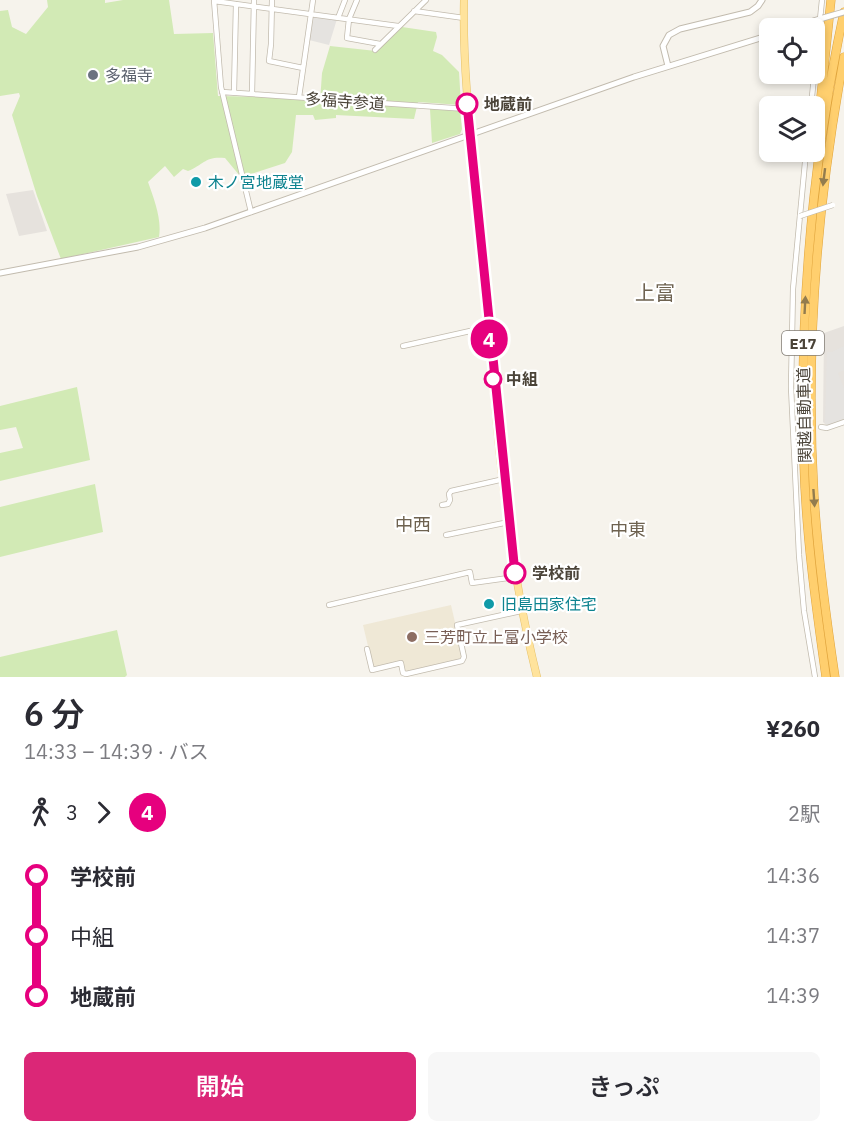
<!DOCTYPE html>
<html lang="ja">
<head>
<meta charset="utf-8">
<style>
	body { margin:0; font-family:"IBM Plex Sans","Noto Sans JP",sans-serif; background:#f7f7f7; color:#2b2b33; height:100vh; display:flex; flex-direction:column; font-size:22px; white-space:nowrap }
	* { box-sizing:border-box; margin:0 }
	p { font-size:20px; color:#7c7c81 }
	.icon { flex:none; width:33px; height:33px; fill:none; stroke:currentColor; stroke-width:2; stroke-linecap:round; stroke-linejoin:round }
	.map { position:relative; height:677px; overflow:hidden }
	.panel { display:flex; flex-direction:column; background:#fff; flex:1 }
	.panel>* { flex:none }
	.badge { padding:0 12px; border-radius:20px; font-size:21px; line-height:39px }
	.fabs { position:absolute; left:759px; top:18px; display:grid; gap:12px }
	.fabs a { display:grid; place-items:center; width:66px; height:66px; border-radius:9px; background:#fff; box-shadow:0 3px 9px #0003; font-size:30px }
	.map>.badge { position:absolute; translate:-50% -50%; box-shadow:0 0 0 3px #fff }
	.legs { display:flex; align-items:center; gap:9px; height:66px; padding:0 24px; font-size:20px }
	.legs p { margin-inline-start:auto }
	.overview { display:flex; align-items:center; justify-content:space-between; height:102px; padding:0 24px }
	h1 { font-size:33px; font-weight:600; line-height:45px }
	.action { display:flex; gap:12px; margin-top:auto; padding:12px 24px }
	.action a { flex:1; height:69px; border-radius:9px; background:#db2777; color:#fff; font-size:24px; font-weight:600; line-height:69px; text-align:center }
	.action a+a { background:#f7f7f7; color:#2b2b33 }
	ul { padding:0 24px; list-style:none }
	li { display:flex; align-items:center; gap:21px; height:60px; font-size:22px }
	li i { display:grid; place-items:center; width:9px; height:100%; margin:0 8px; background:currentColor }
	li i::after { content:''; width:15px; height:15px; margin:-8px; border:4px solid; border-radius:50%; background:#fff }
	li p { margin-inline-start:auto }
	li:first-child i { background:linear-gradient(#0000 50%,currentColor 0) }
	li:last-child i { background:linear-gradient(currentColor 50%,#0000 0) }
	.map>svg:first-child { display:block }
	.industrial { fill:#e6e2dd }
	.education { fill:#efe8d6 }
	.green { fill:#d2eab5 }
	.parking { fill:#e5e3e0 }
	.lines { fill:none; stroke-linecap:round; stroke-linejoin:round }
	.minor-casing { stroke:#c2bbae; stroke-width:6 }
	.tertiary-casing { stroke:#c2bbae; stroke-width:7 }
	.primary-casing { stroke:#e6c16a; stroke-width:8 }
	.motorway-casing { stroke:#e0a43c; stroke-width:9 }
	.minor { stroke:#fff; stroke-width:4.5 }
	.tertiary { stroke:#fff; stroke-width:5 }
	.primary { stroke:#ffe39c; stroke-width:7 }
	.motorway { stroke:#ffcf6e; stroke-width:8 }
	.minor-bridge-casing { stroke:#c2bbae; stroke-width:6; stroke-linecap:butt }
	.tertiary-bridge-casing { stroke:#c2bbae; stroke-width:7; stroke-linecap:butt }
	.minor-bridge { stroke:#fff; stroke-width:4.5 }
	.tertiary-bridge { stroke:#fff; stroke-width:5 }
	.oneway { fill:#937c4e }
	.line-1-casing { stroke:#fff; stroke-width:14 }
	.line-1 { stroke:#e6007e; stroke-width:9 }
	.worship-dot { fill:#6b7280; stroke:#fff; stroke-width:2 }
	.stop-1-dot { fill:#fff; stroke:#e6007e; stroke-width:3 }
	.culture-dot { fill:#0f9aa8; stroke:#fff; stroke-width:2 }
	.education-dot { fill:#8d6e63; stroke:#fff; stroke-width:2 }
	.labels { text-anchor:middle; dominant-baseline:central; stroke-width:4.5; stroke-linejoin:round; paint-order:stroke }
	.shield { fill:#fff; stroke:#817c74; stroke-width:1.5 }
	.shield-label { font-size:15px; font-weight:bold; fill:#4b4439 }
	.worship-label { font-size:16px; fill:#5b616d; stroke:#fff; text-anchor:start }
	.street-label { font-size:16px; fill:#4b4439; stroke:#fff }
	.stop-label { font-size:16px; font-weight:bold; fill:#4b4439; stroke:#fff; text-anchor:start }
	.culture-label { font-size:16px; fill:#0d838f; stroke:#fff; text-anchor:start }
	.education-label { font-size:16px; fill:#785e54; stroke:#fff; text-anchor:start }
	.neighbourhood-label { font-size:18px; fill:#6e6250; stroke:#fff }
	.quarter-label { font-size:20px; fill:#6e6250; stroke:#fff }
</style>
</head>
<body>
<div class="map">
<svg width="844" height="677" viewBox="0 0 844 677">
	<rect width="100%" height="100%" fill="#f6f3ec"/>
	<path class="industrial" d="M 33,190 L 47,231 L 19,236 L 6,194 Z
		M 844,326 L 844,420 L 827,426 L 823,422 L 824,333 Z"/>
	<path class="education" d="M 451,605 L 463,657 L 461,661 L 406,673 L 401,662 L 373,667 L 363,625 Z"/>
	<path class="green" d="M 47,0 L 105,0 L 105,3 L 123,0 L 169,0 L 174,34 L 213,33 L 218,96 L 270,97 L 320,102 L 322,73 L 330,46 L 376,51 L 402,27 L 436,32 L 437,37 L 433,51 L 442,55 L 459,72 L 461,105 L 418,102 L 414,119 L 336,115 L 336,118 L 315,120 L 313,115 L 296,115 L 292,152 L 285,163 L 251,174 L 245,182 L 225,158 C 205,156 205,164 188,171 L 183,169 L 174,177 L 165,166 L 148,182 C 154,199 162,219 159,237 L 61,259 L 37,196 L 12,115 L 20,96 L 19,93 L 0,96 L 0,11 L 8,10 L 12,27 L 26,34 L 48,7 Z
		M 430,109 L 460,110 L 462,129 L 460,134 L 432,143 Z
		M 77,387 L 90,460 L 0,481 L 0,453 L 23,448 L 16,427 L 0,430 L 0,406 Z
		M 95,484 L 103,532 L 0,557 L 0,507 Z
		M 117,630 L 127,675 L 125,677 L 0,677 L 0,657 Z"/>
	<path class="parking" d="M 314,16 L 337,19 L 329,45 L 309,40 Z
		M 844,346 L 844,370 L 838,373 L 844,388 L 844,419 L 827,425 L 825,423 L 827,352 L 832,352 Z"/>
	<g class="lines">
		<g class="minor-casing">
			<path id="minor" d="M 214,0 L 221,87 L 251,212
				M 272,0 L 271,44 L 269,61 L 303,68
				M 357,0 L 349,19 L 347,38 L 380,44
				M 214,1 L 398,26
				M 414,11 L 464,18
				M 338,18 L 345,0
				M 375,50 L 426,0
				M 222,92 L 467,109
				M 234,92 L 236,4
				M 252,94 L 254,0
				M 299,97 L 313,0
				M 811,106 L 822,0
				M 806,152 L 793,289 L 791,387 L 799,555 L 804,611 L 815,677
				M 403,346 L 488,327
				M 821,427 L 827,428 L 844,422
				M 442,505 L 448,504 L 450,500 L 449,494 L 451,491 L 504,479
				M 446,535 L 509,522
				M 329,605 L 470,572 L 472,583 L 515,577
				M 367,649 L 372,670 L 401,663 L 403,673 L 406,674 L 462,661 L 464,657 L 457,625 L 521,611"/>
		</g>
		<g class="tertiary-casing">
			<path id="tertiary" d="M 791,28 L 823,18
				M 668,66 L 663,46 L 669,35 L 680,29 L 750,12 L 758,6 L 762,0
				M 0,273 L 138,247 L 205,228 L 634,77 L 770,35"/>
		</g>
		<g class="primary-casing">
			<path id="primary" d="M 464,0 C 462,87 476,172 483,258 C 494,397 503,542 537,677"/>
		</g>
		<g class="motorway-casing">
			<path id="motorway" d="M 816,144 L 831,0
				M 826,677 C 816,606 806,535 804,464 C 799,312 812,160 844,12
				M 835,677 C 826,617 818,557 814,496 C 805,349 817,202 844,57"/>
		</g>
		<use href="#minor" class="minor"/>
		<use href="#tertiary" class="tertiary"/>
		<use href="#primary" class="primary"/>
		<use href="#motorway" class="motorway"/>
		<g class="minor-bridge-casing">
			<path id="minor-bridge" d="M 800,216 L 833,205"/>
		</g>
		<g class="tertiary-bridge-casing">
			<path id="tertiary-bridge" d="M 823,18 L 844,12"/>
		</g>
		<use href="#minor-bridge" class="minor-bridge"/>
		<use href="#tertiary-bridge" class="tertiary-bridge"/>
	</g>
	<defs><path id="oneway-solid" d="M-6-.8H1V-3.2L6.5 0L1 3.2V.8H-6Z" transform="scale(1.5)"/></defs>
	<g class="oneway">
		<use href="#oneway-solid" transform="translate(824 177) rotate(97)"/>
		<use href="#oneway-solid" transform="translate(805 305) rotate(-87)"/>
		<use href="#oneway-solid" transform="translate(814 498) rotate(86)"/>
	</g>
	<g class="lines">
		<g class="line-1-casing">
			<path id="line-1" d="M 467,104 L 515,573"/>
		</g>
		<use href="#line-1" class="line-1"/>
	</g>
	<circle class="worship-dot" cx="93" cy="75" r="6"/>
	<g class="stop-1-dot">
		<circle cx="467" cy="104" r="10"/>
		<circle cx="493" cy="379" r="8"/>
		<circle cx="515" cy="573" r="10"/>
	</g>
	<g class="culture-dot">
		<circle cx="196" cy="182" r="6"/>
		<circle cx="489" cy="604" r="6"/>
	</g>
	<circle class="education-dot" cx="412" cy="637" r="6"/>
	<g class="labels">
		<rect class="shield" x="782" y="331" width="42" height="24" rx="4.5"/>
		<g class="shield-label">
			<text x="803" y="343">E17</text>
		</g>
		<g class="worship-label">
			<text x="105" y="75">多福寺</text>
		</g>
		<g class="street-label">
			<text transform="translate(345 101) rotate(4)">多福寺参道</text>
			<text transform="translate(804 415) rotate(-91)">関越自動車道</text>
		</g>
		<g class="stop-label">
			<text x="484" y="104">地蔵前</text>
			<text x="506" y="379">中組</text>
			<text x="532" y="573">学校前</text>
		</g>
		<g class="culture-label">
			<text x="208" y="182">木ノ宮地蔵堂</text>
			<text x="501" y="604">旧島田家住宅</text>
		</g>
		<g class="education-label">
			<text x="424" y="637">三芳町立上富小学校</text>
		</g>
		<g class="neighbourhood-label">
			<text x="413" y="524">中西</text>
			<text x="628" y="529">中東</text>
		</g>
		<g class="quarter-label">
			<text x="655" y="292">上富</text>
		</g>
	</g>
</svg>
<div class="fabs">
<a><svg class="icon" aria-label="locate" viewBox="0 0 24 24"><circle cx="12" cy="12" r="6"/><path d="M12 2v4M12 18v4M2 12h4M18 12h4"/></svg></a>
<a><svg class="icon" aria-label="layers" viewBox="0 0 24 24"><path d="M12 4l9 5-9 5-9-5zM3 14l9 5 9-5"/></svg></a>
</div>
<b class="badge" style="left:489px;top:339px;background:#e6007e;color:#fff">4</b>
</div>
<section class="panel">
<div class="overview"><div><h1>6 分</h1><p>14:33 – 14:39 · バス</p></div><b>¥260</b></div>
<div class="legs"><svg class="icon" aria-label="walk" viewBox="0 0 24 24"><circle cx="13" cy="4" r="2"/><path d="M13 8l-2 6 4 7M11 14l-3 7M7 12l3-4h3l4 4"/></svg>3<svg class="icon" aria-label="forward" viewBox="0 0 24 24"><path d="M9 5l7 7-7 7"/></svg><b class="badge" style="background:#e6007e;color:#fff">4</b><p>2駅</p></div>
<ul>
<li><i style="color:#e6007e"></i><b>学校前</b><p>14:36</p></li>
<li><i style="color:#e6007e"></i><span>中組</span><p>14:37</p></li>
<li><i style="color:#e6007e"></i><b>地蔵前</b><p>14:39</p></li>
</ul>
<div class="action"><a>開始</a><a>きっぷ</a></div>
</section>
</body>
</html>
